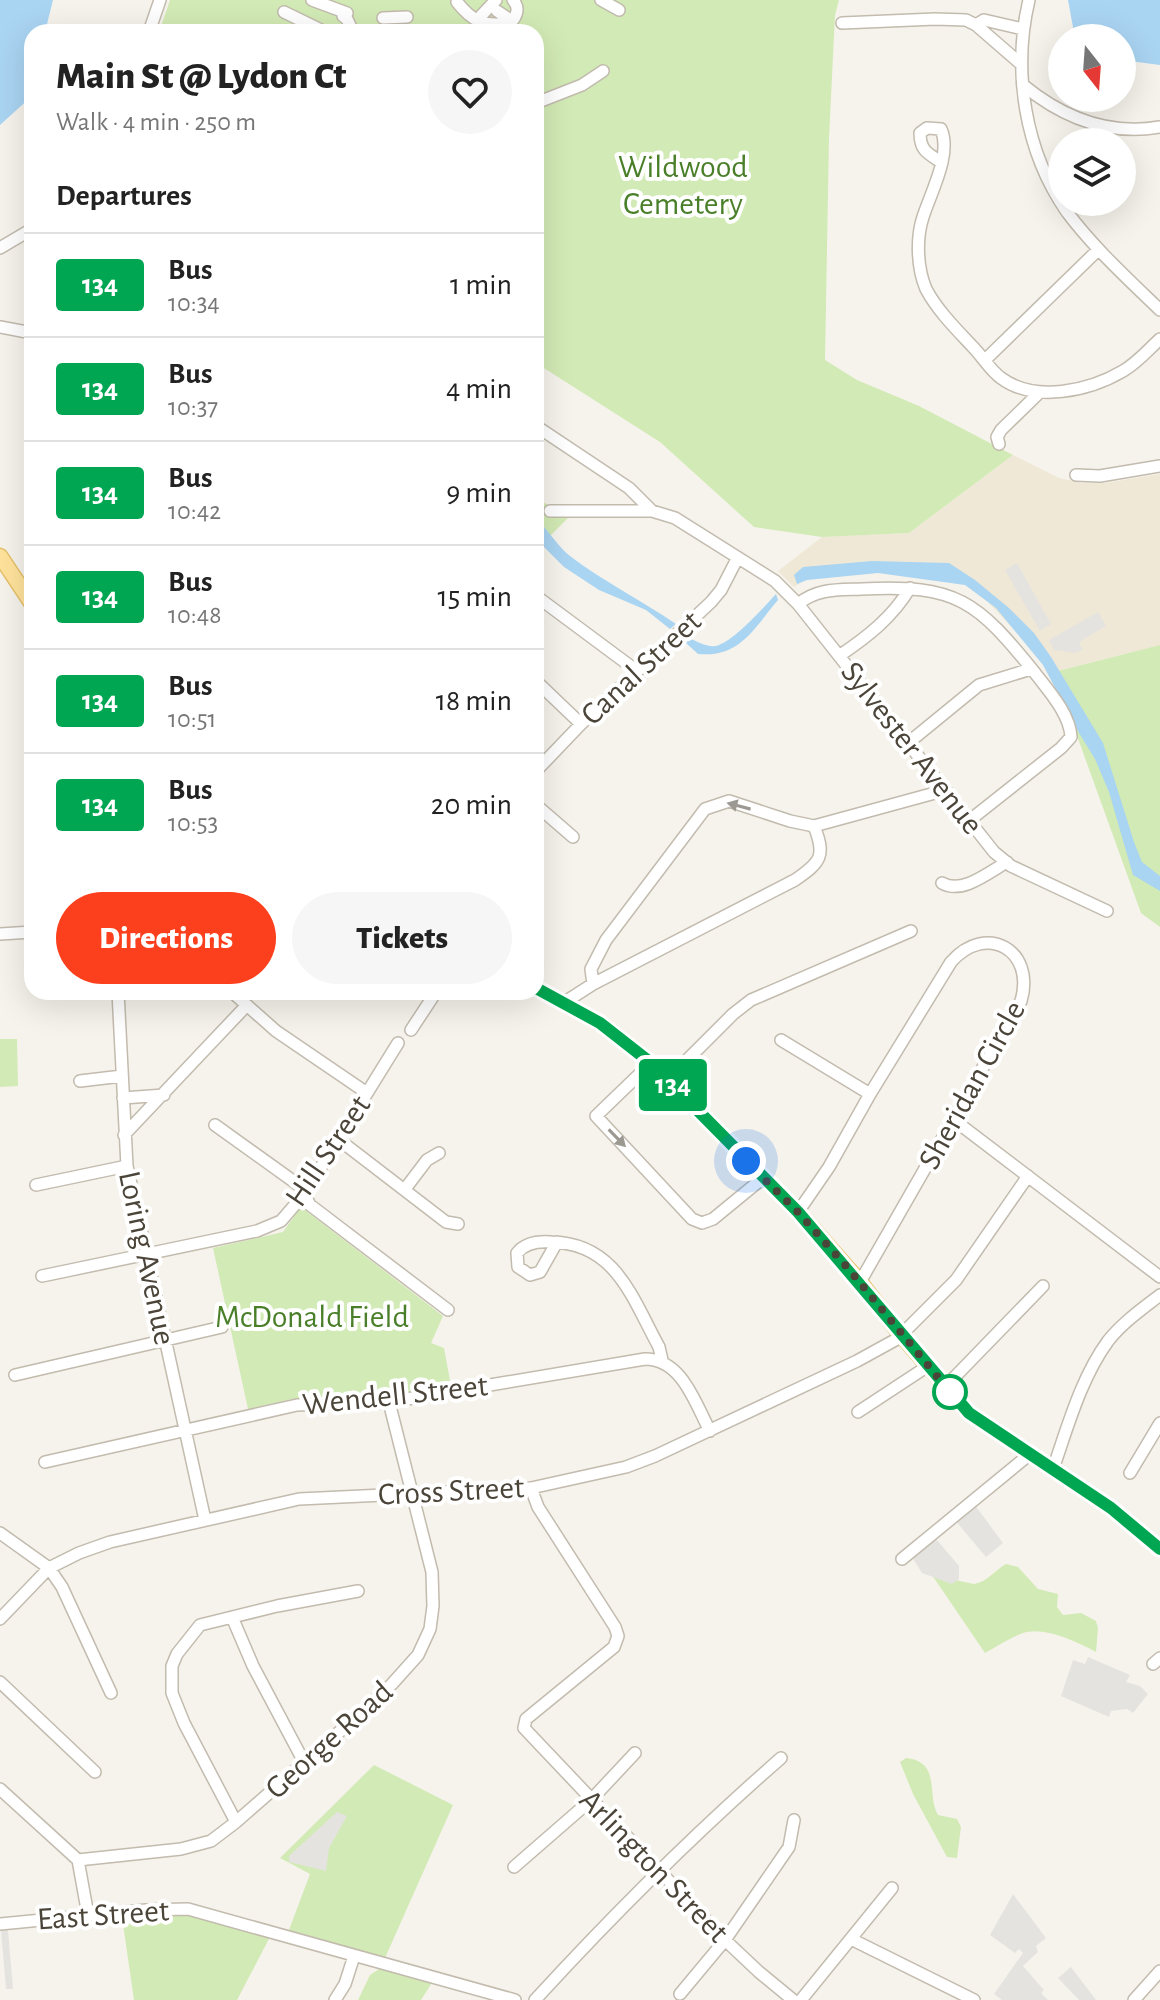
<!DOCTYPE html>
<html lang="en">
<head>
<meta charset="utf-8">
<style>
	body { margin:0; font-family:"Alegreya Sans",sans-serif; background:#f6f6f6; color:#222; height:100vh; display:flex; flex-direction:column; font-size:30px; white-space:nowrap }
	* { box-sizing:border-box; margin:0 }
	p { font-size:26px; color:#767676 }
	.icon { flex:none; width:44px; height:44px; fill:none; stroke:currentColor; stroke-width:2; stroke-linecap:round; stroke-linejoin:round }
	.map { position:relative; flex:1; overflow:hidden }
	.sheet { position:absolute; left:24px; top:24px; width:520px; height:976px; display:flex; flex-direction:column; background:#fff; border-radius:24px; box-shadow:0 8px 32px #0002 }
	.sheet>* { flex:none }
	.badge { padding:0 16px; border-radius:6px; font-size:28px; line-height:52px }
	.needle { width:52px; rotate:163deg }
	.buttons { position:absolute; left:1048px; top:24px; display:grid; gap:16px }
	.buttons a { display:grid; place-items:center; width:88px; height:88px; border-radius:50%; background:#fff; box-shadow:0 8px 32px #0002; font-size:40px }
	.you { position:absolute; width:40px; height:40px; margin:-20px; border:6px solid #fff; border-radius:50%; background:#1a73e8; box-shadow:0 0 0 12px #1a73e833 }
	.map>.badge { position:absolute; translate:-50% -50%; box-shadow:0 0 0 4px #fff }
	h2 { padding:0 32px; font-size:30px; line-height:72px }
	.round { display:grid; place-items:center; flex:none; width:84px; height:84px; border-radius:42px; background:#f6f6f6 }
	.summary { display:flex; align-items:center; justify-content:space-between; height:136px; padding:0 32px }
	h1 { font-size:38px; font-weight:800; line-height:60px }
	.action { display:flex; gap:16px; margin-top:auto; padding:16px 32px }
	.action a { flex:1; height:92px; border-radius:48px; background:#fc3f1d; color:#fff; font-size:32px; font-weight:800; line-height:92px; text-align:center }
	.action a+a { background:#f6f6f6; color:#222 }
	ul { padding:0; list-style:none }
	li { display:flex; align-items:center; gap:24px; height:104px; padding:0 32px; border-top:2px solid #e0e0e0 }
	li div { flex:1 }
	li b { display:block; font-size:30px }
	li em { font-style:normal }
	li .badge { min-width:88px; font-weight:700; text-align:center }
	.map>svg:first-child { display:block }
	.education { fill:#efe8d6 }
	.green { fill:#d2eab5 }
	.parking { fill:#e5e3e0 }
	.water { fill:#a9d4f2 }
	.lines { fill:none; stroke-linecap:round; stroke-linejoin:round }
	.minor-casing { stroke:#c2bbae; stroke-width:14 }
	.major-casing { stroke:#e6c16a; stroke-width:17 }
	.minor { stroke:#fff; stroke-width:11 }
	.major { stroke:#ffe39c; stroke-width:14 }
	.oneway { fill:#9c9892 }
	.line-casing { stroke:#fff; stroke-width:18 }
	.line { stroke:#00a651; stroke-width:12 }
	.walk { stroke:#4b4439; stroke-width:8; stroke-dasharray:0 14.4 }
	.stop-dot { fill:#fff; stroke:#00a651; stroke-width:4 }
	.labels { text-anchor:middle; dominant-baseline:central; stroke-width:8; stroke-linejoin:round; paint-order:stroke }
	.park-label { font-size:32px; fill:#4a7f2a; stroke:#fff }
	.street-label { font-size:32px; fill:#4b4439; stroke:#fff }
</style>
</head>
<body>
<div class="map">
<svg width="1160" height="2000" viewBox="0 0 1160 2000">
	<rect width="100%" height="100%" fill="#f6f3ec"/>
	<path class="education" d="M 1013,455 L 1059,478 L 1082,483 L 1105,483 L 1160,474 L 1160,645 L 1054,672 L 968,581 L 907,568 L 814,574 L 794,587 L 778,571 L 822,537 L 909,533 Z"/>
	<path class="green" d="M 170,0 L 839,0 L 835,15 L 829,138 L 825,360 L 857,380 L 919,406 L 1013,455 L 909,533 L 822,537 L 754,527 L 660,442 L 536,363 L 536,32 L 159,32 Z
		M 536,498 L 569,517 L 548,538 L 536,532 Z
		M 1160,645 L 1160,927 L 1141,913 L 1054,672 Z
		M 0,1039 L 17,1039 L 18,1086 L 0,1087 Z
		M 301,1207 L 443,1316 L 431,1343 L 444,1348 L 451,1386 L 399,1395 L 292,1399 L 248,1409 L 213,1248 L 283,1232 Z
		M 1006,1564 L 1018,1567 L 1038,1589 L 1058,1594 L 1057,1607 L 1063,1615 L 1081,1613 L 1096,1621 L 1098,1628 L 1096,1652 C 1077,1642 1048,1628 1027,1632 C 1016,1634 996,1647 985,1653 L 932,1575 L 974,1584 C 987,1582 995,1570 1006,1564 Z
		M 906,1758 C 942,1762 926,1795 938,1815 L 957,1819 L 961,1827 L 957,1858 L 947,1857 L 913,1794 L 900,1762 Z
		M 374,1765 L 453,1805 L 385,1958 L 289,1930 L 310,1874 L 280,1858 Z
		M 182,1913 L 271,1935 L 237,2000 L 134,2000 L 122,1917 Z
		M 379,1969 L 433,1981 L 421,2000 L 358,2000 L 370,1975 Z"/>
	<path class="parking" d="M 1017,563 L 1051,624 L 1040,631 L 1005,570 Z
		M 1098,612 L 1106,626 L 1079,642 L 1083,650 L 1075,653 L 1054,650 L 1049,640 Z
		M 974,1504 L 1003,1543 L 986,1557 L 954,1519 Z
		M 937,1540 L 959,1566 L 959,1579 L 952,1584 L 922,1573 L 912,1557 L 928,1544 Z
		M 1088,1657 L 1130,1675 L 1126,1682 L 1140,1686 L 1148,1694 L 1133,1713 L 1127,1709 L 1111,1711 L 1109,1717 L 1061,1696 L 1073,1660 L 1085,1664 Z
		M 337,1812 L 347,1816 L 329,1848 L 326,1871 L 289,1862 L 289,1856 Z
		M 1013,1894 L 1046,1938 L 1036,1946 L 1038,1952 L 1023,1966 L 1044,1990 L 1041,1993 L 1048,2000 L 1002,2000 L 994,1994 L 1023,1953 L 1019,1949 L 1015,1953 L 990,1935 Z
		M 1,1930 L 8,1930 L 13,1989 L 6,1989 Z
		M 1071,1967 L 1096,2000 L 1079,2000 L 1058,1978 Z"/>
	<path class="water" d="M 0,0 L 53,0 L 45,32 L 32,32 L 32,96 L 0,125 Z
		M 1068,0 L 1160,0 L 1160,65 L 1122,60 L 1122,38 L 1075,38 Z
		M 536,519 C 549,530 557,546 570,556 C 604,582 641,600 676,624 L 670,629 L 646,610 L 599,590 L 564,567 L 536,539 Z
		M 872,561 L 949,563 L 975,580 L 1009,608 L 1034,633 L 1051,657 L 1103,743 L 1134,842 L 1142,862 L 1160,876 L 1160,891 L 1133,875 L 1109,792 L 1095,759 L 1079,733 L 1043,665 L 996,608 L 965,585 L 878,573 L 807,580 L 797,584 L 794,575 L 803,567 Z
		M 776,594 L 778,600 C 754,628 740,658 698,654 L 686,643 L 689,638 C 698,642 710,649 719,645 C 737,638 763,608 776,594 Z"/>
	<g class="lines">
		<g class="minor-casing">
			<path id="minor" d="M 312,0 L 347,13
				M 601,0 L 619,10
				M 1029,0 C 1012,71 1025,152 1067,212 C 1094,248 1128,279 1160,310
				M 457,2 C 471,20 484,27 506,23 L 509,19 L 513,20 C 518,13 519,7 513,0
				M 497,11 L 509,19
				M 284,12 L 325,32
				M 343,16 L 347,19 L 353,32
				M 383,18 L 407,17
				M 478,19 L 496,0
				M 842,23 L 935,19 L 966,20 L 976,25 L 984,20 L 1023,29
				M 976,25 L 1021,64
				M 149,32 L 160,0
				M 408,32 L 422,32
				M 1023,85 C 1062,117 1108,136 1160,127
				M 536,103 L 582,85 L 603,71
				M 941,162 C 927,153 920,150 920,133 L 927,128 L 941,129 C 952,154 931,192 923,217 C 916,238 917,268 926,289 C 937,310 956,329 972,346 C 982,356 990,370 1001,378 C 1035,403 1089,391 1123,371 C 1137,363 1148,350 1160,339
				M 0,248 L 32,229
				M 0,327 L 32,333
				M 985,360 L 1098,250
				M 536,426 L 629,488 L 652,511 L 675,518 L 775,581 L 798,604 L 994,852 L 1011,866 L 1107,911
				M 999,444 L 997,437 L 1001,430 L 1040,392
				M 1076,475 L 1100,476 L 1160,466
				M 550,511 L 652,511
				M 536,596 L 637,671
				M 798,604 C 818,588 838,590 862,589 C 957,584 977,601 1035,673 C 1048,690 1070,714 1071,737 L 1061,748 L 970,820
				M 839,656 C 867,637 892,618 910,588
				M 536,681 L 581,724
				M 908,743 L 979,685 L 1031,669
				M 536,771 L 581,724 L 711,602 L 721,590 L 737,559
				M 536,805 L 573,837
				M 942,883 C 962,895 989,872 1007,862
				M 0,934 L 32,932
				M 593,984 L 591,969 L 606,940 L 705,809 L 729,801 L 790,821 L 814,826 L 946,790
				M 118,992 L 127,1166 L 205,1520
				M 232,992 L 276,1031 L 367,1093
				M 565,1002 L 593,984 L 795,880 C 821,862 826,856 814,826
				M 411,1030 L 436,992
				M 781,1040 L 870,1094
				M 651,1063 L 596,1116 L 692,1219 L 702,1223 L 713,1219 L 763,1178
				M 667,1080 L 733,1014 L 751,1000 L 911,931
				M 80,1081 L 122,1076
				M 123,1098 L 164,1095
				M 954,1120 L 1160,1277
				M 215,1125 L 300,1186 L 310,1205 L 448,1310
				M 124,1135 L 247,1005
				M 338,1139 L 446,1222 L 458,1224
				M 36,1185 L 127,1166
				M 405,1189 L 427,1160 L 439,1153
				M 798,1212 L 829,1167 L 870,1094 L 951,962 C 986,922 1036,950 1021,1001 L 860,1282
				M 557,1242 L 540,1272 L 530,1275 L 518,1267 L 517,1253 C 525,1243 538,1241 551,1242 C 616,1243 632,1298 659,1347 L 662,1360
				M 42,1276 L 257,1231 L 281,1221 L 305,1193 L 398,1043
				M 15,1375 L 222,1327
				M 945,1387 L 1043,1286
				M 858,1412 L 928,1366
				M 45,1462 L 297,1405 L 389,1402 L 645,1359 C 682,1359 695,1403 710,1431
				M 1053,1469 C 1068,1426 1081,1378 1108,1341 C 1122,1323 1142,1309 1160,1295
				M 1130,1473 L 1160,1423
				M 531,1488 L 538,1507 L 615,1627 L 618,1636 L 614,1647 L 526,1719 L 524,1728 L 725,1940 L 759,1972 L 793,2000
				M 0,1533 L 49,1568 L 62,1587 L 111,1693
				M 902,1559 L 1030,1454
				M 232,1617 L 253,1666 L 304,1762
				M 0,1619 L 49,1568 L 79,1553 L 110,1542 L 299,1499 L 531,1488 L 626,1467 L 655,1456 L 857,1361 L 897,1339 L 956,1280 L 1028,1176
				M 1153,1664 L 1160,1658
				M 0,1682 L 95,1772
				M 0,1789 L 78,1860 L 88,1915
				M 236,1822 L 184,1723 L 172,1693 L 172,1666 L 177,1654 L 200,1625 L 277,1606 L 358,1591
				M 78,1860 L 181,1849 L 211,1841 L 236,1822 L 362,1712 L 392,1684 L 418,1655 L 430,1629 L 433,1606 L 432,1572 L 389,1402
				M 514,1867 L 591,1800 L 635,1753
				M 0,1924 L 146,1910 L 188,1909 L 515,2000
				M 851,1939 L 974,2000
				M 680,1994 L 725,1940 L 789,1847 L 794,1820
				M 335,2000 L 345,1984 L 354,1956
				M 535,2000 C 613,1915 694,1834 781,1758
				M 801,2000 L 892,1888
				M 1134,2000 L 1160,1971"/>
		</g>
		<g class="major-casing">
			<path id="major" d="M 0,556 L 32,604
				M 536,988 L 603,1025 L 651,1063 L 798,1212 L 860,1282 L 901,1335 L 969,1413 L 1111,1508 L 1160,1549"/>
		</g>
		<use href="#minor" class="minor"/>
		<use href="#major" class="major"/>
	</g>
	<defs><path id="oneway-solid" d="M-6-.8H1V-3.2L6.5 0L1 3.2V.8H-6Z" transform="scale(2)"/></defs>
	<g class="oneway">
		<use href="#oneway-solid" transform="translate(739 806) rotate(-165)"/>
		<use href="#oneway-solid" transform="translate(617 1138) rotate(46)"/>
	</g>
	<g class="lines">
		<g class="line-casing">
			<path id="line" d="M 536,988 L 600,1023 L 651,1063 L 798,1212 L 969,1413 L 1111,1508 L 1160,1549"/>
		</g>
		<use href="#line" class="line"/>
		<path class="walk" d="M 746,1161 L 798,1212 L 847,1267 L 950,1392"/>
	</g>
	<circle class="stop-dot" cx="950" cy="1392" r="16"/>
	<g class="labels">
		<g class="park-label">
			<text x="683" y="167">Wildwood<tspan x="683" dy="37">Cemetery</tspan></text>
			<text x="312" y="1317">McDonald Field</text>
		</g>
		<g class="street-label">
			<text transform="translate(641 668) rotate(-43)">Canal Street</text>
			<text transform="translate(912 748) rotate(52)">Sylvester Avenue</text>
			<text transform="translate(972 1085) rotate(-61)">Sheridan Circle</text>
			<text transform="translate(328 1151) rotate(-56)">Hill Street</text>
			<text transform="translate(147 1258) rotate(78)">Loring Avenue</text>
			<text transform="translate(395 1395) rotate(-6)">Wendell Street</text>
			<text transform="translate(451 1491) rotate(-3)">Cross Street</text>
			<text transform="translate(329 1740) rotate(-42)">George Road</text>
			<text transform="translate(654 1866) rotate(46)">Arlington Street</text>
			<text transform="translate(103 1915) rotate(-4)">East Street</text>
		</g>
	</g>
</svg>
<div class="buttons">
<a><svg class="needle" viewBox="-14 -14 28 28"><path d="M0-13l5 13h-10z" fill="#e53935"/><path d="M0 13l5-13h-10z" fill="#767676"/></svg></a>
<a><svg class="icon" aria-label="layers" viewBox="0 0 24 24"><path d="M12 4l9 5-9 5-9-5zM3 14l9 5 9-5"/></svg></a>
</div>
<div class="you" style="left:746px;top:1161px"></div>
<b class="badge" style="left:673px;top:1085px;background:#00a651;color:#fff">134</b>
<section class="sheet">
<div class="summary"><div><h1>Main St @ Lydon Ct</h1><p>Walk · 4 min · 250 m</p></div><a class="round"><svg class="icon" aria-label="heart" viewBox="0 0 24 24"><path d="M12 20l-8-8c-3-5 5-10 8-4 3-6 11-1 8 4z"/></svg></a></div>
<h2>Departures</h2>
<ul>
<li><span class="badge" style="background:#00a651;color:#fff">134</span><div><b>Bus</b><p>10:34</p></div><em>1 min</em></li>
<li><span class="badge" style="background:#00a651;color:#fff">134</span><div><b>Bus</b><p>10:37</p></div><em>4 min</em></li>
<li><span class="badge" style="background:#00a651;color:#fff">134</span><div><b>Bus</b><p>10:42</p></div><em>9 min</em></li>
<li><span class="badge" style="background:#00a651;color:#fff">134</span><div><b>Bus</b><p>10:48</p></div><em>15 min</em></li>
<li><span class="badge" style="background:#00a651;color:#fff">134</span><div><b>Bus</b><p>10:51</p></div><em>18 min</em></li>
<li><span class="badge" style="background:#00a651;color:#fff">134</span><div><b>Bus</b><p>10:53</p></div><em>20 min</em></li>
</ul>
<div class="action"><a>Directions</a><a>Tickets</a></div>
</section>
</div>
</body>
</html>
